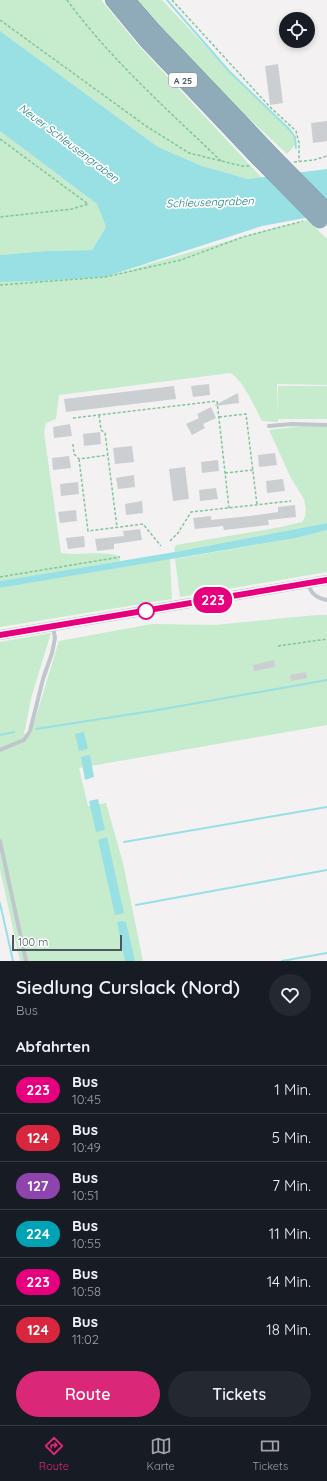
<!DOCTYPE html>
<html lang="de">
<head>
<meta charset="utf-8">
<style>
	body { margin:0; font-family:Quicksand,sans-serif; background:#242831; color:#f1f3f6; height:100vh; display:flex; flex-direction:column; font-size:15px; white-space:nowrap }
	* { box-sizing:border-box; margin:0 }
	p { font-size:13px; color:#9ea1a6 }
	.icon { flex:none; width:22px; height:22px; fill:none; stroke:currentColor; stroke-width:2; stroke-linecap:round; stroke-linejoin:round }
	.map { position:relative; height:961px; overflow:hidden }
	.panel { display:flex; flex-direction:column; background:#171b24; flex:1 }
	.panel>* { flex:none }
	.badge { padding:0 8px; border-radius:13px; font-size:14px; line-height:26px }
	.fabs { position:absolute; left:279px; top:12px; display:grid; gap:8px }
	.fabs a { display:grid; place-items:center; width:36px; height:36px; border-radius:50%; background:#171b24; box-shadow:0 2px 6px #0003; font-size:20px }
	.scale { position:absolute; left:12px; bottom:10px; width:110px; box-sizing:border-box; padding-left:4px; border:2px solid #4b575c; border-top:0; font-size:11px; line-height:14px; white-space:nowrap; color:#4b575c; -webkit-text-stroke:3px #fff; paint-order:stroke }
	.map>.badge { position:absolute; translate:-50% -50%; box-shadow:0 0 0 2px #fff }
	h2 { padding:0 16px; font-size:15px; line-height:36px }
	.round { display:grid; place-items:center; flex:none; width:42px; height:42px; border-radius:21px; background:#242831 }
	.overview { display:flex; align-items:center; justify-content:space-between; height:68px; padding:0 16px }
	h1 { font-size:19px; font-weight:600; line-height:30px }
	.primary-button { display:flex; gap:8px; margin-top:auto; padding:8px 16px }
	.primary-button a { flex:1; height:46px; border-radius:24px; background:#db2777; color:#fff; font-size:16px; font-weight:600; line-height:46px; text-align:center }
	.primary-button a+a { background:#242831; color:#f1f3f6 }
	ul { padding:0; list-style:none }
	li { display:flex; align-items:center; gap:12px; height:48px; padding:0 16px; border-top:1px solid #363941 }
	li div { flex:1 }
	li b { display:block; font-size:15px }
	li em { font-style:normal }
	li .badge { min-width:44px; font-weight:700; text-align:center }
	.tabs { display:flex; justify-content:space-around; align-items:center; height:56px; border-top:1px solid #363941; background:#171b24; font-size:11px; color:#9ea1a6 }
	.tabs a { display:grid; justify-items:center; gap:2px }
	.tabs .current { color:#db2777 }
	.map>svg:first-child { display:block }
	.green { fill:#c6ebcd }
	.water { fill:#98e0e3 }
	.lines { fill:none; stroke-linecap:round; stroke-linejoin:round }
	.stream { stroke:#98e0e3; stroke-width:2 }
	.building { fill:#cccfd2 }
	.motorway-casing { stroke:#7a96a5; stroke-width:16 }
	.path { stroke:#81c598; stroke-width:1.5; stroke-dasharray:3 2; stroke-linecap:butt }
	.service { stroke:#bfc7cc; stroke-width:4 }
	.tertiary { stroke:#bfc7cc; stroke-width:10 }
	.motorway { stroke:#8fabba; stroke-width:15 }
	.motorway-bridge-casing { stroke:#7a96a5; stroke-width:16; stroke-linecap:butt }
	.motorway-bridge { stroke:#8fabba; stroke-width:15 }
	.line-casing { stroke:#fff; stroke-width:9 }
	.line { stroke:#e6007e; stroke-width:6 }
	.stop-dot { fill:#fff; stroke:#e6007e; stroke-width:2 }
	.labels { text-anchor:middle; dominant-baseline:central; stroke-width:3.5; stroke-linejoin:round; paint-order:stroke }
	.shield { fill:#fff; stroke:#81898d; stroke-width:1 }
	.shield-label { font-size:9px; font-weight:bold; fill:#4b575c }
	.water-label { font-size:11px; font-style:italic; fill:#1b7e81; stroke:#fff }
</style>
</head>
<body>
<div class="map">
<svg width="327" height="961" viewBox="0 0 327 961">
	<rect width="100%" height="100%" fill="#f3f1f2"/>
	<path class="green" d="M 0,0 L 101,0 L 139,46 L 262,178 L 248,179 L 202,166 L 158,147 L 0,31 Z
		M 138,0 L 162,0 L 229,71 L 290,130 L 295,137 L 295,145 L 287,154 L 216,88 Z
		M 0,131 L 97,204 L 106,227 L 92,250 L 46,251 L 0,255 Z
		M 308,220 L 327,239 L 327,385 L 277,384 L 278,418 L 278,386 L 327,386 L 327,419 L 278,419 L 278,422 L 262,421 C 256,409 242,378 230,373 L 59,395 L 56,419 L 46,423 L 44,432 L 61,553 C 80,556 101,550 119,556 L 120,561 L 0,581 L 0,282 L 41,281 L 105,277 L 266,230 Z
		M 303,426 L 327,427 L 327,523 L 175,552 L 174,549 L 176,545 L 281,527 L 302,522 L 305,517 L 306,509 L 304,499 L 291,478 L 269,430 Z
		M 327,530 L 327,572 L 180,597 L 175,559 L 296,538 Z
		M 170,559 L 172,599 L 0,627 L 0,588 Z
		M 317,615 L 327,615 L 327,725 L 79,768 L 88,806 L 106,803 L 123,863 L 143,961 L 20,961 L 0,869 L 0,642 L 51,633 L 32,695 L 24,734 L 31,733 L 59,641 L 152,624 L 214,625 Z"/>
	<path class="water" d="M 0,31 L 158,147 L 202,166 L 248,179 L 327,169 L 327,214 L 262,226 L 105,277 L 41,281 L 0,282 L 0,255 L 46,251 L 92,250 L 106,227 L 97,204 L 0,131 Z
		M 327,523 L 327,530 L 296,538 L 0,588 L 0,581 L 175,552 Z
		M 84,732 L 88,749 L 79,751 L 75,734 Z
		M 90,755 L 94,777 L 85,780 L 81,757 Z
		M 98,799 L 105,830 L 96,832 L 89,801 Z
		M 107,837 L 124,913 L 115,915 L 98,840 Z
		M 122,921 L 126,922 L 135,961 L 125,961 L 117,922 Z"/>
	<g class="lines">
		<path class="stream" d="M 167,0 L 229,71 L 290,130 L 295,137 L 296,148
			M 36,729 L 158,710 L 327,680
			M 0,735 L 14,732
			M 124,842 L 327,807
			M 0,903 L 13,961
			M 136,905 L 327,870
			M 282,961 L 327,953"/>
	</g>
	<path class="building" d="M 278,64 L 283,103 L 270,105 L 265,66 Z
		M 327,121 L 327,141 L 313,143 L 311,123 Z
		M 209,384 L 210,395 L 193,397 L 191,386 Z
		M 174,386 L 176,399 L 66,412 L 64,399 Z
		M 238,393 L 239,403 L 215,406 L 215,405 Z
		M 211,407 L 216,418 L 203,424 L 205,428 L 192,435 L 186,424 L 199,418 L 197,414 Z
		M 70,424 L 72,436 L 54,438 L 53,427 Z
		M 100,432 L 101,444 L 84,446 L 83,434 Z
		M 132,446 L 134,462 L 115,464 L 113,448 Z
		M 275,453 L 277,465 L 259,467 L 258,455 Z
		M 69,456 L 71,468 L 53,470 L 52,458 Z
		M 218,460 L 219,471 L 202,473 L 201,462 Z
		M 185,467 L 189,499 L 173,501 L 169,469 Z
		M 134,475 L 135,487 L 118,489 L 116,478 Z
		M 283,479 L 285,491 L 267,493 L 266,481 Z
		M 78,482 L 79,494 L 61,496 L 60,484 Z
		M 216,488 L 218,499 L 200,501 L 199,490 Z
		M 142,501 L 143,513 L 126,515 L 125,504 Z
		M 295,505 L 296,517 L 268,520 L 269,525 L 224,530 L 223,526 L 195,529 L 193,518 L 211,516 L 211,520 L 250,516 L 278,512 L 278,507 Z
		M 76,510 L 77,521 L 60,523 L 58,512 Z
		M 140,529 L 142,540 L 114,544 L 114,549 L 97,551 L 95,539 L 124,536 L 123,531 Z
		M 84,536 L 85,547 L 68,549 L 66,538 Z
		M 274,660 L 275,667 L 254,671 L 253,665 Z
		M 306,672 L 307,678 L 291,681 L 290,675 Z"/>
	<g class="lines">
		<g class="motorway-casing">
			<path id="motorway" d="M 113,0 L 146,40 L 257,157
				M 127,0 L 155,32 L 271,154"/>
		</g>
		<path class="path" d="M 67,0 C 111,60 168,110 221,161
			M 172,0 L 269,106 L 296,131 L 299,143 L 299,161
			M 0,20 L 146,126 L 189,153 L 242,166 L 250,166
			M 0,139 L 88,204 L 72,209 L 0,217
			M 294,162 L 314,160 L 327,156
			M 0,285 L 105,277 L 181,260 L 243,237 L 303,221
			M 99,415 L 101,430 L 105,433 L 117,527
			M 219,417 L 246,414 L 257,505
			M 73,418 L 217,401 L 229,508
			M 73,444 L 74,454 L 79,459 L 108,455
			M 79,459 L 88,531 L 143,524 L 161,546
			M 225,473 L 253,470
			M 170,541 L 178,533 L 191,512 L 291,501
			M 0,577 L 120,557
			M 278,646 L 327,639"/>
		<path class="service" d="M 269,426 L 292,424 L 327,425
			M 308,584 C 311,594 317,598 327,600
			M 0,750 L 24,740 L 30,731 L 43,679 L 52,653 L 55,638 L 53,627
			M 0,841 L 26,961"/>
		<path class="tertiary" d="M 0,635 L 327,580"/>
		<use href="#motorway" class="motorway"/>
		<g class="motorway-bridge-casing">
			<path id="motorway-bridge" d="M 271,154 L 327,211
				M 257,157 L 320,221"/>
		</g>
		<use href="#motorway-bridge" class="motorway-bridge"/>
	</g>
	<g class="lines">
		<g class="line-casing">
			<path id="line" d="M 0,635 L 327,580"/>
		</g>
		<use href="#line" class="line"/>
	</g>
	<circle class="stop-dot" cx="146" cy="611" r="8"/>
	<g class="labels">
		<rect class="shield" x="169" y="73" width="28" height="14" rx="3"/>
		<g class="shield-label">
			<text x="183" y="80">A 25</text>
		</g>
		<g class="water-label">
			<text transform="translate(69 143) rotate(37)">Neuer Schleusengraben</text>
			<text transform="translate(210 202) rotate(-2)">Schleusengraben</text>
		</g>
	</g>
</svg>
<div class="fabs">
<a><svg class="icon" aria-label="locate" viewBox="0 0 24 24"><circle cx="12" cy="12" r="6"/><path d="M12 2v4M12 18v4M2 12h4M18 12h4"/></svg></a>
</div>
<div class="scale">100 m</div>
<b class="badge" style="left:213px;top:600px;background:#e6007e;color:#fff">223</b>
</div>
<section class="panel">
<div class="overview"><div><h1>Siedlung Curslack (Nord)</h1><p>Bus</p></div><a class="round"><svg class="icon" aria-label="heart" viewBox="0 0 24 24"><path d="M12 20l-8-8c-3-5 5-10 8-4 3-6 11-1 8 4z"/></svg></a></div>
<h2>Abfahrten</h2>
<ul>
<li><span class="badge" style="background:#e6007e;color:#fff">223</span><div><b>Bus</b><p>10:45</p></div><em>1 Min.</em></li>
<li><span class="badge" style="background:#d7263d;color:#fff">124</span><div><b>Bus</b><p>10:49</p></div><em>5 Min.</em></li>
<li><span class="badge" style="background:#8e44ad;color:#fff">127</span><div><b>Bus</b><p>10:51</p></div><em>7 Min.</em></li>
<li><span class="badge" style="background:#00a3b4;color:#fff">224</span><div><b>Bus</b><p>10:55</p></div><em>11 Min.</em></li>
<li><span class="badge" style="background:#e6007e;color:#fff">223</span><div><b>Bus</b><p>10:58</p></div><em>14 Min.</em></li>
<li><span class="badge" style="background:#d7263d;color:#fff">124</span><div><b>Bus</b><p>11:02</p></div><em>18 Min.</em></li>
</ul>
<div class="primary-button"><a>Route</a><a>Tickets</a></div>
</section>
<nav class="tabs">
<a class="current"><svg class="icon" aria-label="directions" viewBox="0 0 24 24"><path d="M12 3l9 9-9 9-9-9zM9 14v-3h6M13 9l2 2-2 2"/></svg>Route</a>
<a><svg class="icon" aria-label="map" viewBox="0 0 24 24"><path d="M3 6l6-2 6 2 6-2v14l-6 2-6-2-6 2zM9 4v14M15 6v14"/></svg>Karte</a>
<a><svg class="icon" aria-label="tickets" viewBox="0 0 24 24"><path d="M3 7h18v10H3zM15 7v10"/></svg>Tickets</a>
</nav>
</body>
</html>
